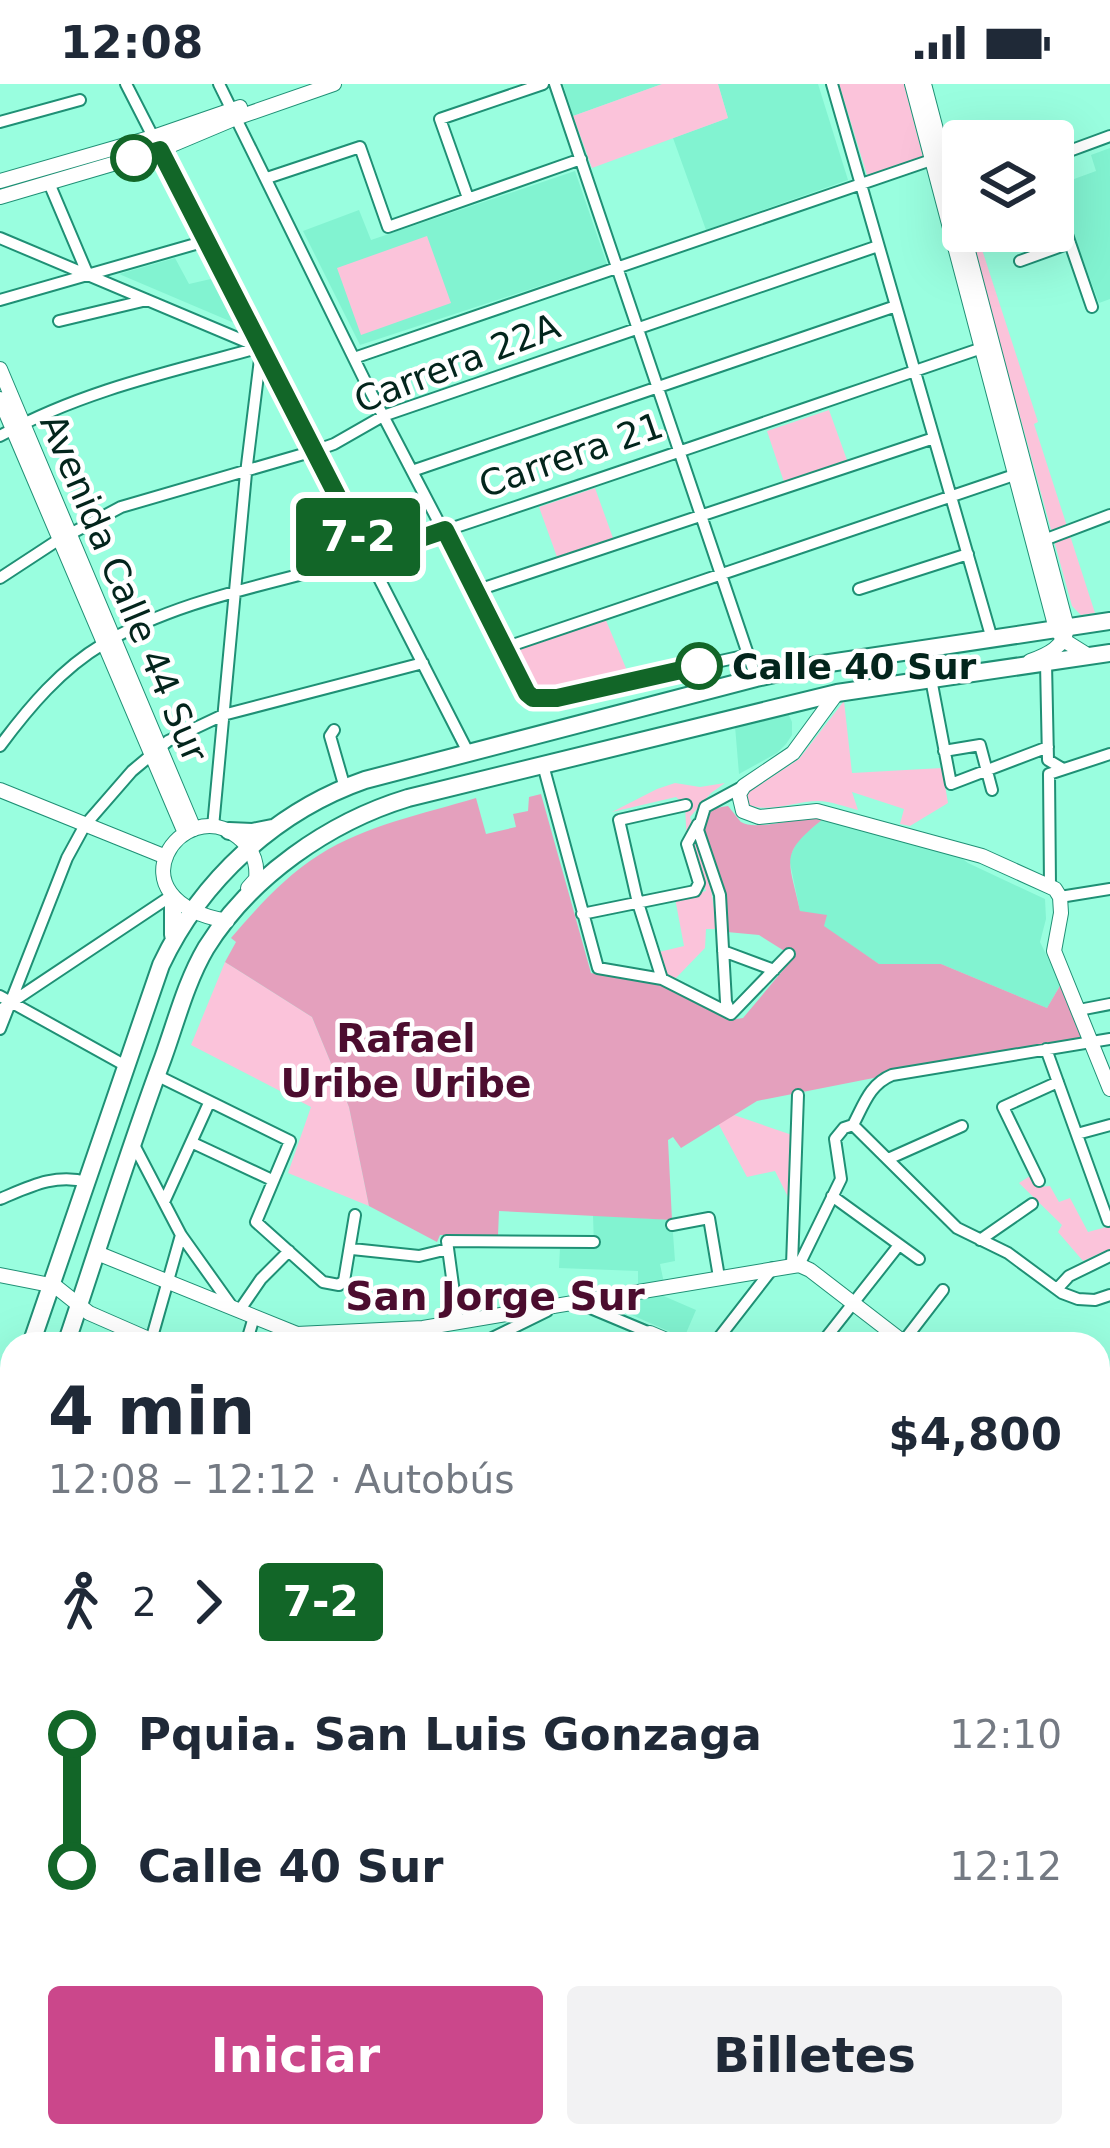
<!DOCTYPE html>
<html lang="es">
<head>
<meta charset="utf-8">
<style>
	body { margin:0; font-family:"DejaVu Sans",sans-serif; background:#f2f2f3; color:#1f2937; height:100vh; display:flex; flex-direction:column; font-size:45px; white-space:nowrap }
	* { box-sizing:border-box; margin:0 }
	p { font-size:39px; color:#747a83 }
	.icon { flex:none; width:66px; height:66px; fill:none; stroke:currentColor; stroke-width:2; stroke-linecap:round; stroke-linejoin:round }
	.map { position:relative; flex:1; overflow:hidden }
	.drawer { position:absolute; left:0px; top:1248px; width:1110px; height:816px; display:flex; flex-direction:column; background:#fff; border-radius:36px 36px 0 0; box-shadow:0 12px 48px #0002 }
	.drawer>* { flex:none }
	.badge { padding:0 24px; border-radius:9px; font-size:42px; line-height:78px }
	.tools { position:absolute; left:942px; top:36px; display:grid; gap:24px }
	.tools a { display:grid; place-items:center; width:132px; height:132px; border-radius:12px; background:#fff; box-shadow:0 12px 48px #0002; font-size:60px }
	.map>.badge { position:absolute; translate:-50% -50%; box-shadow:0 0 0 6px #fff }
	.legs { display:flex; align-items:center; gap:18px; height:132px; padding:0 48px; font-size:39px }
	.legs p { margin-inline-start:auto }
	.summary { display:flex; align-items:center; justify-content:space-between; height:204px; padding:0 48px }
	h1 { font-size:66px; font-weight:800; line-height:90px }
	.primary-button { display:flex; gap:24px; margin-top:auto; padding:24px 48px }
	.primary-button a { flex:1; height:138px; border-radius:12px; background:#cb478b; color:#fff; font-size:48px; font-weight:800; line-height:138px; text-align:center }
	.primary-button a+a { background:#f2f2f3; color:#1f2937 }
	ul { padding:0 48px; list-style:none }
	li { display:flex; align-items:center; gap:42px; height:132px; font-size:45px }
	li i { display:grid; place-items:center; width:18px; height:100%; margin:0 15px; background:currentColor }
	li i::after { content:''; width:30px; height:30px; margin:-15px; border:9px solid; border-radius:50%; background:#fff }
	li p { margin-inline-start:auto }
	li:first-child i { background:linear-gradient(#0000 50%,currentColor 0) }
	li:last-child i { background:linear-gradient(currentColor 50%,#0000 0) }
	.status { display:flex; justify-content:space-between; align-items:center; height:84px; padding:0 60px; background:#fff; direction:ltr }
	.status svg { height:33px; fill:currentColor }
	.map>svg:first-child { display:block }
	.built { fill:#82f3d1 }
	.green { fill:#fbc3da }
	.forest { fill:#e4a0bd }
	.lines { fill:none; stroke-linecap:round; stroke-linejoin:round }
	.street-casing { stroke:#1f9075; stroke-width:14 }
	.secondary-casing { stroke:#1f9075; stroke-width:16 }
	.primary-casing { stroke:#1f9075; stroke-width:20 }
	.street { stroke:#fff; stroke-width:10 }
	.secondary { stroke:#fff; stroke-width:14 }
	.primary { stroke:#fff; stroke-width:16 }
	.line-1-casing { stroke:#fff; stroke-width:27 }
	.line-1 { stroke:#126628; stroke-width:18 }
	.stop-1-dot { fill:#fff; stroke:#126628; stroke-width:6 }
	.labels { text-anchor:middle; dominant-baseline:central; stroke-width:9; stroke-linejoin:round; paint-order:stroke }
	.street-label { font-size:36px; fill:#03251c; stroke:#fff }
	.stop-label { font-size:36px; font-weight:bold; fill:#03251c; stroke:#fff; text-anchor:start }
	.neighbourhood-label { font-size:39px; font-weight:bold; fill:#4c0d2f; stroke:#fff }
</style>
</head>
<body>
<div class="status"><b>12:08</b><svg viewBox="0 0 49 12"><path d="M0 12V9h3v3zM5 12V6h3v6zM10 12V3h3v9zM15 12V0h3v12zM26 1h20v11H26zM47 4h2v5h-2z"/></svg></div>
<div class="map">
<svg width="1110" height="2064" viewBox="0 0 1110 2064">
	<rect width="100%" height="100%" fill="#99fedf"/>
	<path class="built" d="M 563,0 L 662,0 L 573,32 Z
		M 718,0 L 818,0 L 848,96 L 706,146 L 673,54 L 728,34 Z
		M 1110,64 L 1110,215 L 1099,219 L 1055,102 L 1096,87 L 1091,71 Z
		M 575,87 L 607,180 L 360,261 L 303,147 L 359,126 L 371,156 Z
		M 175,174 L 189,200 L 215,194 L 239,241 L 119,190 Z
		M 788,629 L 792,638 L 792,651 L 786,660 L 777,669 L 739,690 L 735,642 Z
		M 823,735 L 956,770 L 968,779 L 1045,815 L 1046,835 L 1040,858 L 1061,900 L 1047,924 L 941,880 L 879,880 L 800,827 L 789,774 L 799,754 Z
		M 593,1131 L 672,1136 L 675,1177 L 660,1180 L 664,1199 L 638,1201 L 638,1187 L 559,1184 L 560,1164 L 594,1163 Z
		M 659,1210 L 696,1226 L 684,1254 L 607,1220 Z"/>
	<path class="green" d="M 662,0 L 718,0 L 728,34 L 592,84 L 573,32 Z
		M 839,0 L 904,0 L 923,73 L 867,91 Z
		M 969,147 L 976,147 L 1038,338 L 1034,340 L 1095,529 L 1081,531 L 1072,522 Z
		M 427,152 L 451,219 L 361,251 L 337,184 Z
		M 829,326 L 847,376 L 784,398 L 767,347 Z
		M 595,404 L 613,454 L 557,473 L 539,423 Z
		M 605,534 L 628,589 L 544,607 L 536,607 L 512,566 Z
		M 844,617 L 852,689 L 942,684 L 948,719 L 910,742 L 900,740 L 904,725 L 852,708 L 858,726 C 845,723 831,717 818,717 C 795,717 768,730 747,720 L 746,710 L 799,675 Z
		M 675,699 L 700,703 L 725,699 L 711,709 L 690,733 L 708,784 L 717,845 L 706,845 L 705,864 L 674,896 L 667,892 L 659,868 L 684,862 L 675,814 L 706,807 L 687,760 L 685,721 L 676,713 L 612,728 L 657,705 Z
		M 225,878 L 312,933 L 349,1023 L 369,1122 L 288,1089 L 311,1023 L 191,961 Z
		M 731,1030 L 792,1051 L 788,1113 L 775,1087 L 747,1093 L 718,1039 Z
		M 1030,1092 L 1039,1103 L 1050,1102 L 1059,1118 L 1070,1114 L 1088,1148 L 1110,1142 L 1110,1165 L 1083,1177 L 1058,1148 L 1062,1141 L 1019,1099 Z
		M 577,2052 L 1009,2052 L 1016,2064 L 587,2064 L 588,2060 Z"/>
	<path class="forest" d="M 541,710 L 591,889 L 661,900 L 730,936 L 743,934 L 794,873 L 759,851 L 727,848 C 725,832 726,815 722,800 C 717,775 680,727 728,722 C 729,723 740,737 741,738 C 757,748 802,731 823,735 C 778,771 789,775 800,827 L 827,831 L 824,842 L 879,880 L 941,880 L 1047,924 L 1061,900 L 1081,953 L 757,1017 L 681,1064 L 673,1053 L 668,1056 L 672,1136 L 499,1127 L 498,1151 L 440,1151 L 437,1158 L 369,1122 L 349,1023 L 312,933 L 225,878 L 236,858 L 231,854 C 257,824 284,793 319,771 C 366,741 423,730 476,714 L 486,750 L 516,743 L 513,730 L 528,727 L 529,713 Z"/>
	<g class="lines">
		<g class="street-casing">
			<path id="street" d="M 126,0 L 468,668
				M 219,0 L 367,301 L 529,611 L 541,615 L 557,613 L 748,571
				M 555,0 L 756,594
				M 832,0 L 992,555
				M 0,38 L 80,16
				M 1053,73 L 1110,52
				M 267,94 L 360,63 L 388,143 L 581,75
				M 49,99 L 88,191
				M 1053,110 L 1092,223
				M 468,114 L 440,35 L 543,0
				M 0,154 L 261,264
				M 967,164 L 1013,147
				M 1020,177 L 1070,159
				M 0,216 L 206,157
				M 59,237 L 147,216
				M 354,274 L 940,73
				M 0,352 C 81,307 169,288 258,264
				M 412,387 L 896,222
				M 1044,456 L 1110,431
				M 0,494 L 55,458 L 121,423 L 314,367 L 334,360 L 383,332 L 878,162
				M 859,505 L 968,470
				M 475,507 L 934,354
				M 504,564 L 1023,388
				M 1046,579 L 1048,676 L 1063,685
				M 931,595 L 951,700 L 1048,663
				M 334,646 L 330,652 L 345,704
				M 0,662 C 29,623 61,585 103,560 C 184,512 282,499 371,471 C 576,404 780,333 985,263
				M 944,667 L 980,661 L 992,706
				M 543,681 L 598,884 L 662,895 L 731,930
				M 213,743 L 246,389 L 261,267
				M 1050,802 L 1049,690 L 1110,670
				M 1060,813 L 1110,805
				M 582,830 L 695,807 L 699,799 L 687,760 L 698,740
				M 723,867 L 774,886
				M 662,895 L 638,819 L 619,736 L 686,721
				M 0,912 L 126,982
				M 0,926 L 171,812
				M 1079,926 L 1110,920
				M 731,930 L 726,918 L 720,811 L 698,746 L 705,723 L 742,703
				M 731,930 L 789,870
				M 0,945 L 67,774 L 85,741 L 132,687 L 168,657 L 223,631 L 423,579
				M 1046,965 L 1108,1137
				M 156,991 L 290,1057 L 256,1138 L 323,1198 L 339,1201 L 344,1197 L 355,1131
				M 853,1041 L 957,1144 L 1008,1169 L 1062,1209 L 1078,1215 L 1095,1216 L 1110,1211
				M 1077,1050 L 1110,1041
				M 133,1059 L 181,1151 L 233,1224
				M 193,1059 L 272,1096
				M 888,1075 L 962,1042
				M 1039,1097 L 1003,1023 L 1058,998
				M 832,1112 L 919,1175
				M 0,1115 C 29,1103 55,1089 87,1098
				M 164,1118 L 209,1019
				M 672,1141 L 709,1134 L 719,1193
				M 980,1156 L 1032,1120
				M 352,1165 L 419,1172 L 448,1165
				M 792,1181 L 798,1011
				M 799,1181 L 841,1095 L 835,1055 L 844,1044 L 853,1041 C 864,1020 870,1000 892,991 L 1110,955
				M 1057,1205 L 1069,1192 L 1110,1172
				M 576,1218 L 650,1249
				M 239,1227 L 261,1195 L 289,1167
				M 458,1238 L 447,1157 L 594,1158
				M 300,1251 L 321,1260
				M 903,1258 L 943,1206
				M 150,1260 L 181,1151
				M 246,1260 L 254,1233
				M 480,1260 L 547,1227
				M 714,1260 L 773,1184
				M 821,1260 L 899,1161
				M 1098,1325 L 1110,1334
				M 0,1509 L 12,1515
				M 1098,1518 L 1110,1503
				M 0,1561 L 12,1535
				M 0,1575 L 12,1581
				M 0,1660 L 12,1666
				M 0,1743 L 12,1715
				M 0,1821 L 12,1829
				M 1098,1848 L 1110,1840
				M 1098,1860 L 1110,1873
				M 1098,2004 L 1110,2020
				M 0,2015 L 1,2015
				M 38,2052 L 44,2064
				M 95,2052 L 101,2064
				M 200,2052 L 201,2064
				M 538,2052 L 541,2064
				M 573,2052 L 574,2052
				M 693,2052 L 706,2064
				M 295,2064 L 297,2052
				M 448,2064 L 470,2061 L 484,2052
				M 1040,2064 L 1056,2052"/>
		</g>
		<g class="secondary-casing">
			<path id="secondary" d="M 912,0 L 1056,545 L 1065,557 L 1089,572
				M 924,0 L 1067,543 C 1065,563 1047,571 1030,577
				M 0,97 L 153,53 L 240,23
				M 0,113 L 160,66 L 236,34 L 334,0
				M 0,285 L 194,745
				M 0,315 L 185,749
				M 837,609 L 793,669 L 744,702 L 739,710 L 743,727 L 759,733 L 817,727 L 982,772 L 1055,805 L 1060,813 L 1061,829 L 1054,867 L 1110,1005
				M 0,706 L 166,773
				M 227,837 C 107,816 183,708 238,753 C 252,764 258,778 256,795 L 248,804
				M 97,1169 L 297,1250 L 423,1244 L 799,1181 L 810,1186 L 906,1260
				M 0,1191 L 55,1202 L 89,1229 L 160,1260
				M 629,1260 L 650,1249 L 676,1260
				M 1098,1408 L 1110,1418
				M 0,1446 L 12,1451
				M 1098,1572 L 1110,1581
				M 1098,1664 L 1110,1666
				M 1098,1782 L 1110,1784"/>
		</g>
		<g class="primary-casing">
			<path id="primary" d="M 229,747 L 252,748 L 272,744
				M 173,851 L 173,815
				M 31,1260 L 161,881 C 201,796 276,727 365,696 L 756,594 L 816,581 L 1110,537
				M 66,1260 C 98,1165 128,1068 163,974 C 176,938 186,898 206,864 C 250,793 329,738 408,714 L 837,609 L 1110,569
				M 0,1350 L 12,1318
				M 0,1436 L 12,1409"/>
		</g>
		<use href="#street" class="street"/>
		<use href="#secondary" class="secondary"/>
		<use href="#primary" class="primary"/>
	</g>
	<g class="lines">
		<g class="line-1-casing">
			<path id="line-1" d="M 134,74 L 160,66 L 368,472 L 445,446 L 527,609 L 533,614 L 557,614 L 699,582"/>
		</g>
		<use href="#line-1" class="line-1"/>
	</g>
	<g class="stop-1-dot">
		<circle cx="134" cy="74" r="21"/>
		<circle cx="699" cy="582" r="21"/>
	</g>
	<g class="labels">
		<g class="street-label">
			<text transform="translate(457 279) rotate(-21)">Carrera 22A</text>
			<text transform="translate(571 371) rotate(-19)">Carrera 21</text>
			<text transform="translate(124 504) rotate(67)">Avenida Calle 44 Sur</text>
		</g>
		<g class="stop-label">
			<text x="732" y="582">Calle 40 Sur</text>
		</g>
		<g class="neighbourhood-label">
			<text x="406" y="954">Rafael<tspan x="406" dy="45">Uribe Uribe</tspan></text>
			<text x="495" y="1212">San Jorge Sur</text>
		</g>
	</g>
</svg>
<div class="tools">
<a><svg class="icon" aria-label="layers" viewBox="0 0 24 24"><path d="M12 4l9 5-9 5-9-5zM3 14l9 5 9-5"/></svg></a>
</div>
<b class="badge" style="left:358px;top:453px;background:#126628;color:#fff">7-2</b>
<section class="drawer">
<div class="summary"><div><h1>4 min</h1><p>12:08 – 12:12 · Autobús</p></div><b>$4,800</b></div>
<div class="legs"><svg class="icon" aria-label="walk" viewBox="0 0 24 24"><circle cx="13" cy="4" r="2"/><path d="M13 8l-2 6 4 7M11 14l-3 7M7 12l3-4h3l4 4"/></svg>2<svg class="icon" aria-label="forward" viewBox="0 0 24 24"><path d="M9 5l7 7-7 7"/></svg><b class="badge" style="background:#126628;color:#fff">7-2</b></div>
<ul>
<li><i style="color:#126628"></i><b>Pquia. San Luis Gonzaga</b><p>12:10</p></li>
<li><i style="color:#126628"></i><b>Calle 40 Sur</b><p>12:12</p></li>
</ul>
<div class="primary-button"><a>Iniciar</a><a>Billetes</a></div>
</section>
</div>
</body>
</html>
